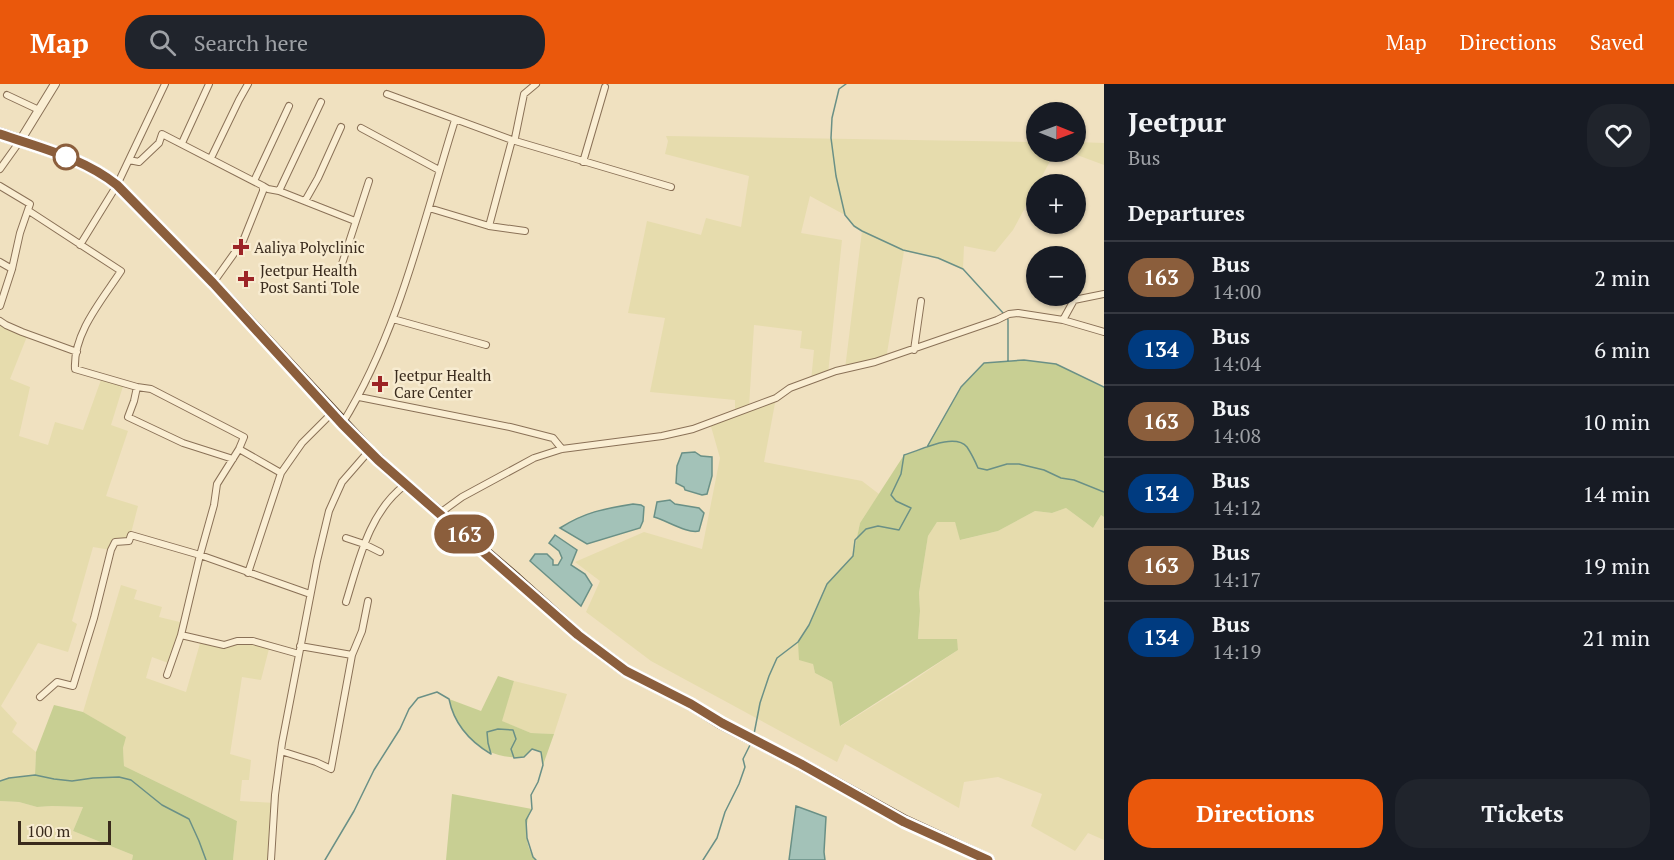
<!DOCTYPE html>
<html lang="en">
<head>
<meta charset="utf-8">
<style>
	body { margin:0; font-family:"PT Serif",serif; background:#20242c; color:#f1f3f6; height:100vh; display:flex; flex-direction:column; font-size:22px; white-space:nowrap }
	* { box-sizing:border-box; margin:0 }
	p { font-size:20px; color:#9ea1a6 }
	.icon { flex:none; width:33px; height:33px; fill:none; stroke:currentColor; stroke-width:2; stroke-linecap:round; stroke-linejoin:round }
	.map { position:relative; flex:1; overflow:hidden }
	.drawer { display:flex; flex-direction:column; background:#171b24; width:570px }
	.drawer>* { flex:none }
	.badge { padding:0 12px; border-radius:20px; font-size:21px; line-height:39px }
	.needle { width:39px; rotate:91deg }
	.fabs { position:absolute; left:1026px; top:18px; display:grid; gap:12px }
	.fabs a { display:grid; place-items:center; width:60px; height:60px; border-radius:50%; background:#171b24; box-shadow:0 2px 4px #0004; font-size:30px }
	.scale { position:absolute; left:18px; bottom:15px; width:93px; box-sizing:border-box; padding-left:6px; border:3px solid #392a1c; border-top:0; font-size:16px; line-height:21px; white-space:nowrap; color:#392a1c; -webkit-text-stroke:4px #f7ebd0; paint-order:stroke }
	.map>.badge { position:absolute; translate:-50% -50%; box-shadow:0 0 0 3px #fff }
	h2 { padding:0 24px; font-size:22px; line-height:54px }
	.round { display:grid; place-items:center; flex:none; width:63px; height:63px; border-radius:24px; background:#20242c }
	.headline { display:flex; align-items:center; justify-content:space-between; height:102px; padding:0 24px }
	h1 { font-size:28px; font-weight:800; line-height:45px }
	.action { display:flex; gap:12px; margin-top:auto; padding:12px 24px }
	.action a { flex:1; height:69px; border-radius:24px; background:#ea580c; color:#fff; font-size:24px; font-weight:800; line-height:69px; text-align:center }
	.action a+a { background:#20242c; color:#f1f3f6 }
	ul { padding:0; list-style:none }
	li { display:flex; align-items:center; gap:18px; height:72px; padding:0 24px; border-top:2px solid #363941 }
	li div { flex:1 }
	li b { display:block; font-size:22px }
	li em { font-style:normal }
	li .badge { min-width:66px; font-weight:700; text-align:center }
	header { display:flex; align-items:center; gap:36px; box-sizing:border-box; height:84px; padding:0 30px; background:#ea580c; color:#fff }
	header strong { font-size:28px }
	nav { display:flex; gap:33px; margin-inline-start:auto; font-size:21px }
	.search { width:420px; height:54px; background:#20242c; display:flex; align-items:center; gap:15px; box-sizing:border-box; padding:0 21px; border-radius:24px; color:#9ea1a6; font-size:22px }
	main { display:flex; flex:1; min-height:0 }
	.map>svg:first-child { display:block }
	.farmland { fill:#e6dcad }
	.green { fill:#c8cf93 }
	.water { fill:#a3c2b8; stroke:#6a9086; stroke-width:1.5 }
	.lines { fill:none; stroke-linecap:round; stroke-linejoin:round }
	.stream { stroke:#6a9086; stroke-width:1.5 }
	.minor-casing { stroke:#8a7157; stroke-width:8 }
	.tertiary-casing { stroke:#8a7157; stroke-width:10 }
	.trunk-casing { stroke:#573f2b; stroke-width:13 }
	.minor { stroke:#faeed3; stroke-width:6 }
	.tertiary { stroke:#faeed3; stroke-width:8 }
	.trunk { stroke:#eebc70; stroke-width:10 }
	.line-casing { stroke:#fff; stroke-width:14 }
	.line { stroke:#8b5e3c; stroke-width:9 }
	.stop-dot { fill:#fff; stroke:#8b5e3c; stroke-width:3 }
	.poi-dot { fill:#9c2426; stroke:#f7ebd0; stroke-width:2 }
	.labels { text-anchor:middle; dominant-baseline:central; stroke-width:5; stroke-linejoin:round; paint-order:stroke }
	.poi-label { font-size:15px; fill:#392a1c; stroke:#f7ebd0; text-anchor:start }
</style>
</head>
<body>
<header>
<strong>Map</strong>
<div class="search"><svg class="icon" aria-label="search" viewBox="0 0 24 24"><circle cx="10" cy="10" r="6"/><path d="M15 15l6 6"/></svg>Search here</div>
<nav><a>Map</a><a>Directions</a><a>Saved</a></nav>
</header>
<main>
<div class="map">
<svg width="1104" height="776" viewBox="0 0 1104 776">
	<rect width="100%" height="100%" fill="#f0e1c0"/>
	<path class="farmland" d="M 666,52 L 1036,58 L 1036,68 L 1055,68 L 1013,146 L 995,168 L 964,162 L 963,185 L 938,174 L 904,167 L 886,275 L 845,285 L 862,147 L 854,142 L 845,131 L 810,112 L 801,149 L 842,156 L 828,290 L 811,297 L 814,266 L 800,264 L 802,247 L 754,241 L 749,323 L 776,314 L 764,378 L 862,397 L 879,410 L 860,439 L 853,472 L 827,500 L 809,541 L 798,558 L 813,580 L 815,589 L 832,598 L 841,642 L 908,600 L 958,566 L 956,555 L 918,555 L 920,527 L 919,509 L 928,452 L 937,438 L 955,438 L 961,456 L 998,447 L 1035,427 L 1052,429 L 1066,424 L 1093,444 L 1101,431 L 1104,433 L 1104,756 L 1088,749 L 1075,767 L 1031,742 L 1042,710 L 998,693 L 964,698 L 959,724 L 845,660 L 837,678 L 651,577 L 586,528 L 600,497 L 575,478 L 644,448 L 702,465 L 720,374 L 710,339 L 735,329 L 735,316 L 650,308 L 665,234 L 628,229 L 647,137 L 701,151 L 706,134 L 741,143 L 749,92 L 665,70 L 668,57 Z
		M 1076,58 L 1104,59 L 1104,81 L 1069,68 L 1076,68 Z
		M 0,237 L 28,250 L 10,295 L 30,303 L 19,352 L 48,361 L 55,338 L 83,346 L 102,293 L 124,299 L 111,341 L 128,347 L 106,412 L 138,422 L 129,457 L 115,458 L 111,466 L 93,463 L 72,537 L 77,540 L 68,568 L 38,559 L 1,622 L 17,639 L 12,648 L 36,668 L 35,691 L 9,694 L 0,697 Z
		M 121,501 L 137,506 L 134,515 L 162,523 L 159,533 L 184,539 L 171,580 L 152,573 L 146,594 L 186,608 L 201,556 L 223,561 L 237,557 L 270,561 L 261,596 L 242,593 L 230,670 L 251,676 L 249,696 L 242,696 L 240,717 L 275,719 L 271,776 L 233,776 L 237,737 L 124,682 L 123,664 L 125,653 L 83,628 Z
		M 514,597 L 567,610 L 554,650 L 531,649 L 501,637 Z
		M 0,717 L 19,718 L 37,723 L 52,722 L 83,723 L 73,747 L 133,771 L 132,776 L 0,776 Z"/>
	<path class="green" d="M 1024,276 L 1056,280 L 1104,303 L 1104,433 L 1101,431 L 1093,444 L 1066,424 L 1052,429 L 1035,427 L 998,447 L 960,456 L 955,438 L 937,438 L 928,452 L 919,509 L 920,527 L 918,555 L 957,555 L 958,566 L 840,642 L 832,598 L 815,589 L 813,580 L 799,576 L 798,558 L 809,541 L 827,500 L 853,472 L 860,439 L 904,371 L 926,364 L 961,303 L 984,279 Z
		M 498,592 L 514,597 L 502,637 L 531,649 L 554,650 L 543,681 L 541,668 L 532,665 L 524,673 C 487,677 456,651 449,615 L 481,627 Z
		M 54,621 L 83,628 L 126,653 L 123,664 L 124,682 L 237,737 L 233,776 L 132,776 L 133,771 L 73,747 L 83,723 L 52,722 L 37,723 L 19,718 L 0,717 L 0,697 L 9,694 L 35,691 L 36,668 Z
		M 452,710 L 532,725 C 524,739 524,763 536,776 L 446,776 Z"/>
	<path class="water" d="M 695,368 L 701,372 L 712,373 L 712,392 L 707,410 L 702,411 L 685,406 L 684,403 L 676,399 L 677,382 L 682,369 Z
		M 670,416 L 675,420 L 699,424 L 704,429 L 699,447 C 687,450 666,436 654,433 L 657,418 Z
		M 633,420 L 641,421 L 644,423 L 643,437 L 640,444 L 587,460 L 560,444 C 585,428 603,425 633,420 Z
		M 555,451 L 577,466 L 571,481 L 585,490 L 592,501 L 581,522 L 530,477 L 535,470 L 547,470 L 553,476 L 553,481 L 558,481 L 562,474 L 559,467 L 549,459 Z
		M 796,722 L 826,733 L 824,768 L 825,776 L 789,776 Z"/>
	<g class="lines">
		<path class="stream" d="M 846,0 L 839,5 L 832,34 L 831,54 L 836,92 L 845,131 L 854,142 L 862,147 L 903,166 L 938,174 L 963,185 L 1004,230
			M 1007,233 L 1008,236 L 1008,277
			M 927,363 L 961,303 L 984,279 L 1024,276 L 1056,280 L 1104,303
			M 754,650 L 760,619 L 769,592 L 777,574 L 798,558 L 809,541 L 827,500 L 853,472 L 855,456 L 866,445 L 878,442 L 899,446 L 911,424 L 896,417 L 891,411 L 901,390 L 904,371 C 919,367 954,348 967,363 C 971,369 975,377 978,384 L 987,386 L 1007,380 L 1019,380 L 1044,386 L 1061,394 L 1074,396 L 1104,408
			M 0,697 L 9,694 L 35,691 L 54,695 L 72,697 L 93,694 L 119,693 L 131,696 L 162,721 L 189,735 L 199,757 L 206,776
			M 325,776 L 354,727 L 374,686 L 400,645 L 409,625 L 418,614 L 437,608 L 449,615 C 454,640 469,657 491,670 L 488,659 L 487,648 L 498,645 L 513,646 L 516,655 L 511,665 L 514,674 L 524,673 L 532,665 L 541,668 L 543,681 L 538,698 L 531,711 L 532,725 L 526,736 L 527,754 L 533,773 L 536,776
			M 703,776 L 717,754 L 725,728 L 739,700 L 745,683 L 743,675 L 750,661"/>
		<g class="minor-casing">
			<path id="minor" d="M 387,10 L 512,56 L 671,103
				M 7,11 L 39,26
				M 361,44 L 439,86
				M 182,59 L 209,0
				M 211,74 L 239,16 L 248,0
				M 129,76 L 139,78 L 159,59 L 162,50 L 263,102 L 263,107 L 243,157 L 213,199
				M 583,78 L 605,3
				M 0,85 L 20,57
				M 254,97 L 289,22
				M 0,102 L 30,120 L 20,149 L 12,185 L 0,222
				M 263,102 L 268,105 L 279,107 L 355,137
				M 279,107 L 321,18
				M 305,117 L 318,94 L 341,43
				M 429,124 L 489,142 L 525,147
				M 29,127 L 121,187 C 102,216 73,249 75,285 L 137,303 L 134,317 L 128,333 L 183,359 L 233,375
				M 489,142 L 512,56 L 515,54 L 524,10 L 536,0
				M 80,161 L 117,101 L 165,0
				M 0,178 L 12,185
				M 339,189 L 369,97
				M 393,235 L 486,261
				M 1063,236 L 1104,248
				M 0,237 L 6,241 L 22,248 L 77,268
				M 914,266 L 921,217
				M 137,303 L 151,305 L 244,353 L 239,365 L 217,400 L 214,421 L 200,471 L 181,551 L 167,591
				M 359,313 L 510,343 L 553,354 L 562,365
				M 342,340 C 399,248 423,138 455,36
				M 239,365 L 281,389
				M 440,429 L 462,413 L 534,374 L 562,365 L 662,352 L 693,345 L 776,314 L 790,304 L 836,287 L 875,278 L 997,236 L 1009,230 L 1018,229 L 1063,236 L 1074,216 L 1104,210
				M 346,454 L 364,460 L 380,468
				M 248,489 L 281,389 L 302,359 L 332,329
				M 346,518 C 359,476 369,428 405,401
				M 181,551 L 224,561 L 237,557 L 253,557 L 299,570
				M 300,562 L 352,571
				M 40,613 L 57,598 L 73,602 L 94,534 L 111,466 L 115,458 L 129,457 L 131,451 L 200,471 L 310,510
				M 281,667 L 316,678 L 331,685 L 352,571 L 362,547 L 368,517
				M 271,776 L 275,711 L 282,659 L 317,477 L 329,427 L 342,398 L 369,367"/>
		</g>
		<g class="tertiary-casing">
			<path id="tertiary" d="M 20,57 L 55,0"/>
		</g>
		<g class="trunk-casing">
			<path id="trunk" d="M 0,50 C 40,64 84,74 117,101 L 213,199 L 369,367 L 388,385 L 516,495 L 578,551 L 626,587 L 691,620 L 721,639 L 801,680 L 904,737 L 988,776"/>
		</g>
		<use href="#minor" class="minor"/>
		<use href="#tertiary" class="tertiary"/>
		<use href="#trunk" class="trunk"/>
	</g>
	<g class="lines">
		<g class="line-casing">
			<path id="line" d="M 0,50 C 40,64 84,74 117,101 L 213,199 L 342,340 L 378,376 L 578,551 L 626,587 L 691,620 L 722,639 L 801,680 L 904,738 L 988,776"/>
		</g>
		<use href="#line" class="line"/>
	</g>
	<circle class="stop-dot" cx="66" cy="73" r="12"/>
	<g class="poi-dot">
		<path d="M238 154h6v6h6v6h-6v6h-6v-6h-6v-6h6z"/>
		<path d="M243 186h6v6h6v6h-6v6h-6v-6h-6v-6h6z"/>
		<path d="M377 291h6v6h6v6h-6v6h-6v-6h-6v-6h6z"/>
	</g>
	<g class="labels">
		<g class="poi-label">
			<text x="254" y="163">Aaliya Polyclinic</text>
			<text x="260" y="186">Jeetpur Health<tspan x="260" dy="17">Post Santi Tole</tspan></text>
			<text x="394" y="291">Jeetpur Health<tspan x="394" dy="17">Care Center</tspan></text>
		</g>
	</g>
</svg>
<div class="fabs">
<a><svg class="needle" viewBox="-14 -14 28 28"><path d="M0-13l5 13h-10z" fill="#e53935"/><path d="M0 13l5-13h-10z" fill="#9ea1a6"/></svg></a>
<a>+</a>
<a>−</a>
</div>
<div class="scale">100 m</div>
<b class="badge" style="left:464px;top:450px;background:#8b5e3c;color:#fff">163</b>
</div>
<section class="drawer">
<div class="headline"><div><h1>Jeetpur</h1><p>Bus</p></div><a class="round"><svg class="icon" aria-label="heart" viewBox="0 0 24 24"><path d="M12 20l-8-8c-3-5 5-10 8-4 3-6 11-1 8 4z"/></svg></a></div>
<h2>Departures</h2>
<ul>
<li><span class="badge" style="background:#8b5e3c;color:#fff">163</span><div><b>Bus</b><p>14:00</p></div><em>2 min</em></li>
<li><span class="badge" style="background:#003b80;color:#fff">134</span><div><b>Bus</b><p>14:04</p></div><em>6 min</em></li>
<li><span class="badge" style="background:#8b5e3c;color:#fff">163</span><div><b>Bus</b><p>14:08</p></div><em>10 min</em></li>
<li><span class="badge" style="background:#003b80;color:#fff">134</span><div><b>Bus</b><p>14:12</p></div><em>14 min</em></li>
<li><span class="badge" style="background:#8b5e3c;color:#fff">163</span><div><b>Bus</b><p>14:17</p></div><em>19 min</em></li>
<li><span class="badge" style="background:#003b80;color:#fff">134</span><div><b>Bus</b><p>14:19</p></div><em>21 min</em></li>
</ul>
<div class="action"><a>Directions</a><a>Tickets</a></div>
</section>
</main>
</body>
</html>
